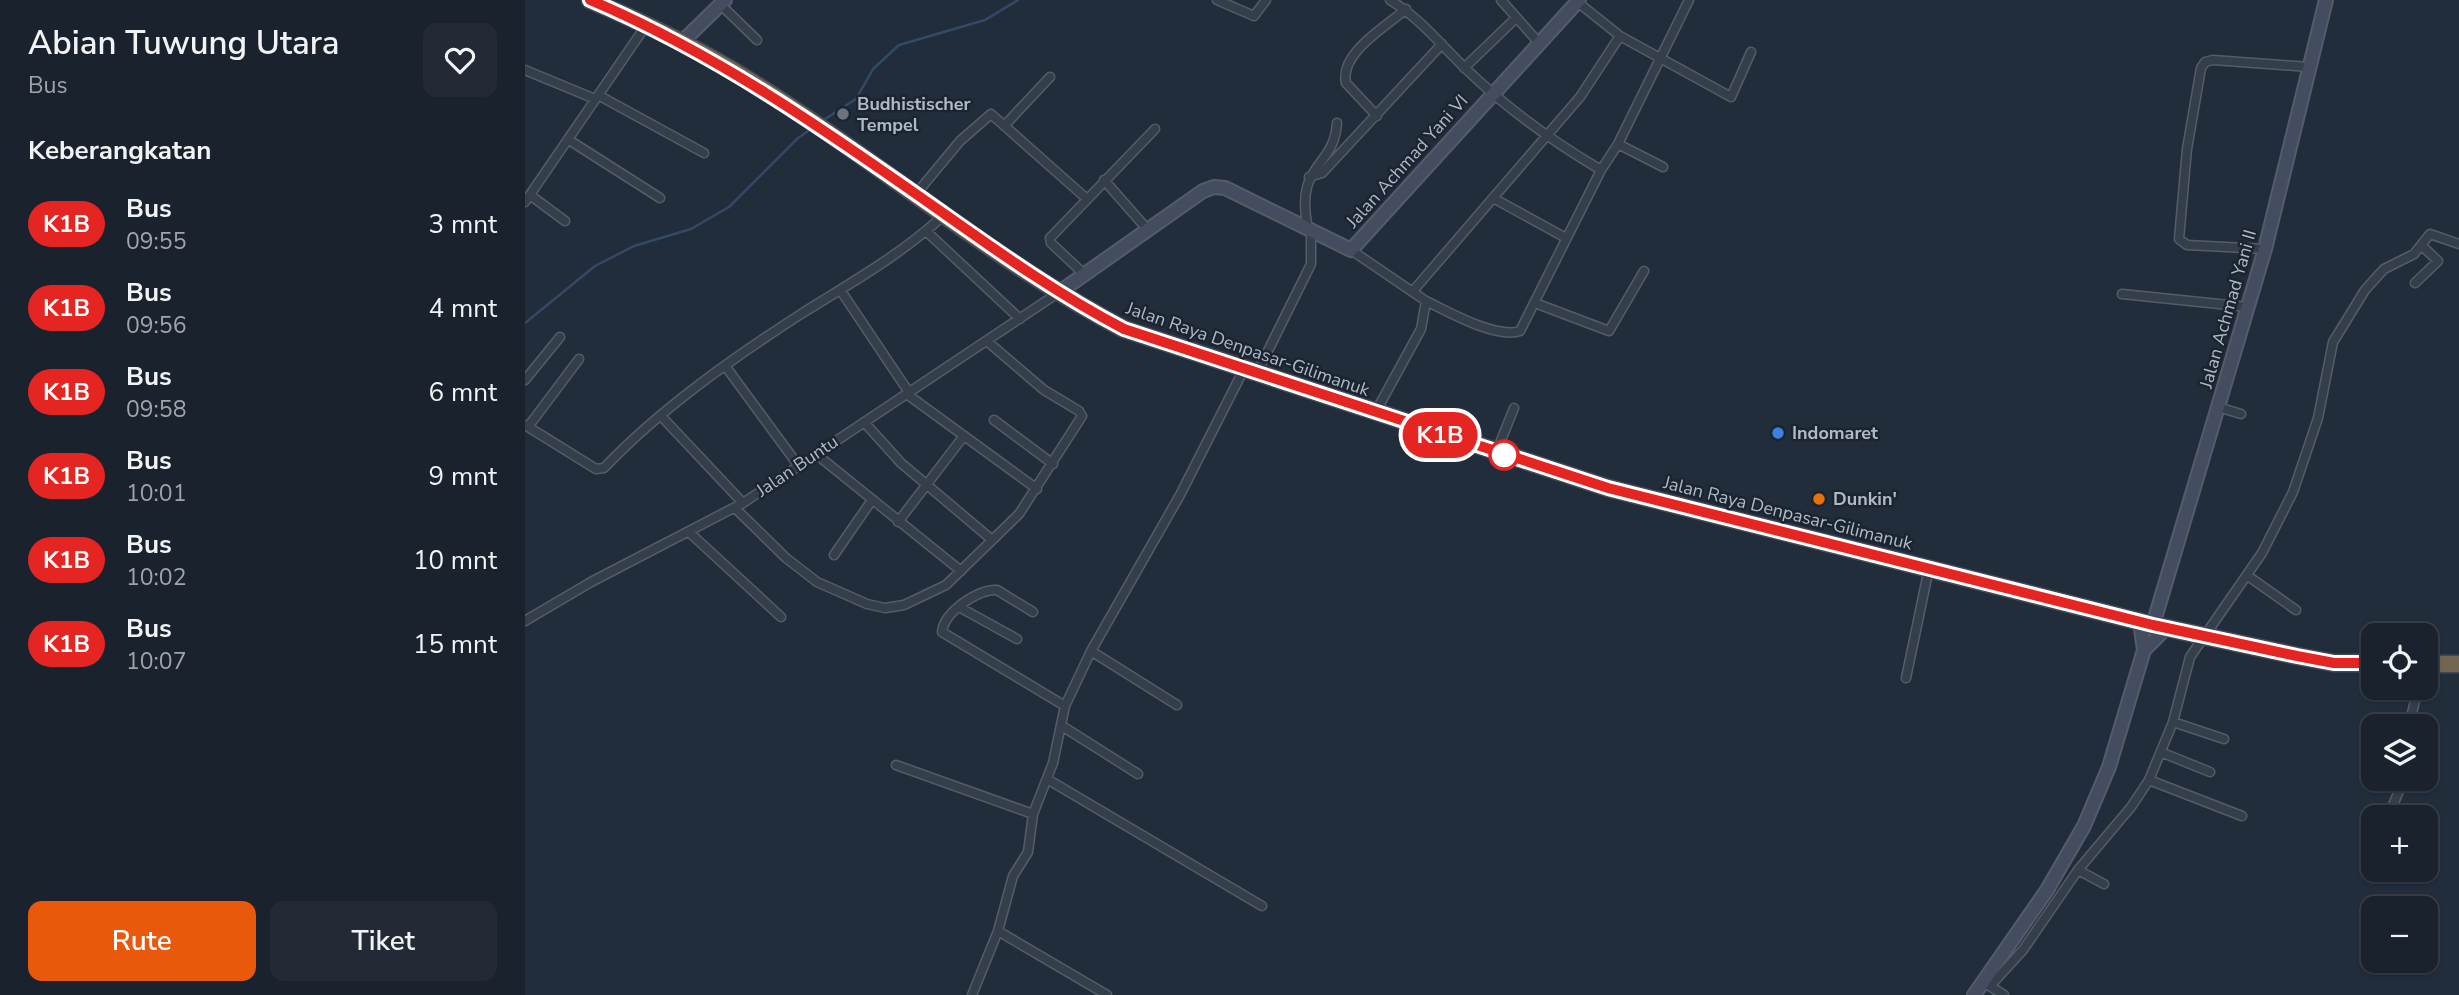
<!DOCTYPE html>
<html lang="id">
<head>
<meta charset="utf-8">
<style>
	body { margin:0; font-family:"Nunito Sans",sans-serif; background:#232a35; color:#f1f3f6; height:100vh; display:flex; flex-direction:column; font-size:26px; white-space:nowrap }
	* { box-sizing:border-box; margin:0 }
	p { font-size:23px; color:#9fa4aa }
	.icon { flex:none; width:38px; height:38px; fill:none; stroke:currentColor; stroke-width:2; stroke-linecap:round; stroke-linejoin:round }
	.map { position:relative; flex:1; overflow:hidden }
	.drawer { display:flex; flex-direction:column; background:#1a222d; width:525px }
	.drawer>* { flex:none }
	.badge { padding:0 14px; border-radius:23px; font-size:24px; line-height:46px }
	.buttons { position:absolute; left:1836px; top:623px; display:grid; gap:14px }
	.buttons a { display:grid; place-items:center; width:77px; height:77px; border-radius:14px; background:#1a222d; box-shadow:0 2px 5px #0004,0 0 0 2px #383f49; font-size:35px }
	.map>.badge { position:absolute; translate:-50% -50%; box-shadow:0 0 0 4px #fff }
	h2 { padding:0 28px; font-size:26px; line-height:63px }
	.round { display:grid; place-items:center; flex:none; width:74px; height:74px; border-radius:14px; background:#232a35 }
	.headline { display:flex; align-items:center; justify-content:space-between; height:119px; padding:0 28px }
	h1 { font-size:33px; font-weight:600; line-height:52px }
	.primary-button { display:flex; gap:14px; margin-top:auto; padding:14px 28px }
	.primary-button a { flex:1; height:80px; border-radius:14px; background:#ea580c; color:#fff; font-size:28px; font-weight:600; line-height:80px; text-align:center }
	.primary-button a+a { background:#232a35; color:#f1f3f6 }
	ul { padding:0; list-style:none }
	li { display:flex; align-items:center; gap:21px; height:84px; padding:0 28px }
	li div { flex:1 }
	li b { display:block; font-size:26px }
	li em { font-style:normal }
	li .badge { min-width:77px; font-weight:700; text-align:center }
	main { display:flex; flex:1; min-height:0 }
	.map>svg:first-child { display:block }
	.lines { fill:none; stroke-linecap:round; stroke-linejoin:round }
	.stream { stroke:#354864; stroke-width:2.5 }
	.street-casing { stroke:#545c6a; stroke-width:11 }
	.secondary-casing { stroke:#545c6a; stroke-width:16 }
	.highway-casing { stroke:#414957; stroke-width:19 }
	.street { stroke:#353f4c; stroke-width:8 }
	.secondary { stroke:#434d5f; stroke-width:12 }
	.highway { stroke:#726652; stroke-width:16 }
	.line-casing { stroke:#fff; stroke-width:16 }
	.line { stroke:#e52522; stroke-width:10 }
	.worship-dot { fill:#6b7280; stroke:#1b2431; stroke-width:2.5 }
	.shop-dot { fill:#3f7fe0; stroke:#1b2431; stroke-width:2.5 }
	.stop-dot { fill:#fff; stroke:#e52522; stroke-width:3.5 }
	.food-dot { fill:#e8710a; stroke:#1b2431; stroke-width:2.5 }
	.labels { text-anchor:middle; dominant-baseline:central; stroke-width:5; stroke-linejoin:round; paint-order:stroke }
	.poi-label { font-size:18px; font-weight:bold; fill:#b1b9c8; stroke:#1b2431; text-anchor:start }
	.street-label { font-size:18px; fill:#b1b9c8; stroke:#1b2431 }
</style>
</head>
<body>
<main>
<section class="drawer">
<div class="headline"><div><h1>Abian Tuwung Utara</h1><p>Bus</p></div><a class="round"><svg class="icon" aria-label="heart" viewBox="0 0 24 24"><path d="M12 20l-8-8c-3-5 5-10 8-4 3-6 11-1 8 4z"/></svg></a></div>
<h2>Keberangkatan</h2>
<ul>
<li><span class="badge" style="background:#e52522;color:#fff">K1B</span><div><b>Bus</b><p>09:55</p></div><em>3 mnt</em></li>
<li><span class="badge" style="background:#e52522;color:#fff">K1B</span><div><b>Bus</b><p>09:56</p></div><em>4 mnt</em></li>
<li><span class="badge" style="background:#e52522;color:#fff">K1B</span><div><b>Bus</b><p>09:58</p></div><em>6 mnt</em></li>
<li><span class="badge" style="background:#e52522;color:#fff">K1B</span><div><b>Bus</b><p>10:01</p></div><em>9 mnt</em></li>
<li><span class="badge" style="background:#e52522;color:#fff">K1B</span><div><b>Bus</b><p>10:02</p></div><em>10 mnt</em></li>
<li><span class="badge" style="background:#e52522;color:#fff">K1B</span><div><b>Bus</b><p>10:07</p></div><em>15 mnt</em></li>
</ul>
<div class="primary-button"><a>Rute</a><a>Tiket</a></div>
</section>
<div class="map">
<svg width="1934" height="995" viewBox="0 0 1934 995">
	<rect width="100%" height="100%" fill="#222d3c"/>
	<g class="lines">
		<path class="stream" d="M 297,121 L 331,99 L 348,69 L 374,45 L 460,20 L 493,0
			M 0,323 L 70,266 L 109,246 L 166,229 L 204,207 L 273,138 L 286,129"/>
		<g class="street-casing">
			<path id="street" d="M 692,0 L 729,16 L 741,0
				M 865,0 C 895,18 915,44 940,68 C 981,108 1027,141 1076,170
				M 976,0 L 1014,43
				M 1050,0 L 1095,36 L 1206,97 L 1226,52
				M 195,4 L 232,40
				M 939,68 L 991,18
				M 0,70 L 70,99
				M 73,95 L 179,153
				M 852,116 L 821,83 C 814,53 862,26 881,9
				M 480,125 L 525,77
				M 44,140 L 135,198
				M 1093,144 L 1138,167
				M 784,177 L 797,173 L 917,44
				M 579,180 L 622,229
				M 391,194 L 435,141 L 466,114 L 562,199
				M 5,195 L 40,221
				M 968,198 L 1041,238
				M 0,202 L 122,24
				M 783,228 C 769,163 809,169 812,123
				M 402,232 L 495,319
				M 1740,249 L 1662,245 L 1654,239 L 1662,149 L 1676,68 L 1680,62 L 1688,60 L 1784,67
				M 826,250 L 901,301 L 896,329 L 850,413
				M 559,274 L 526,243 L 525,238 L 630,129
				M 1890,283 L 1913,261 L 1897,246
				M 316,291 L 385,394
				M 888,291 L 1055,97 L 1095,36
				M 1597,294 L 1723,307
				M 901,301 C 924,312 971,339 995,331 L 1076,170 L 1093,144 L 1164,0
				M 1010,303 L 1084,331 L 1119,271
				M 201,367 L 273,465
				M 731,375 L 786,264 L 786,230
				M 0,380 L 35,337
				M 383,395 L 512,489
				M 1693,407 L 1716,414
				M 136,416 L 218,503
				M 469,420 L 528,464
				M 339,422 L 376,463 L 466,539
				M 0,425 L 71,469 L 79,468 C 135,409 208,358 276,314 C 327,282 376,255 420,214
				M 3,427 L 54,359
				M 971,453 L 989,408
				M 291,454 L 436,571
				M 210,508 L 261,558 L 292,582 L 342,604 L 360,608 L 379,605 L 421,585 L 494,514 L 557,416 L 554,411 L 519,390 L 463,342
				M 373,522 L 438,437
				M 165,533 L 256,617
				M 309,555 L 347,500
				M 1723,576 L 1771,610
				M 434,607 L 492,639
				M 508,612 L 472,590 C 454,588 419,612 417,632 L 540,706
				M 0,621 L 66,582 L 218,503 L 533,293
				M 566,651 L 652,705
				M 1381,678 L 1404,568
				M 1648,722 L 1699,739
				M 537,726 L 613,774
				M 1884,726 L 1893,688
				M 1638,753 L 1685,772
				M 371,765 L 508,814
				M 522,779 L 737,906
				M 1624,780 L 1717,816
				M 1863,817 L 1879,779
				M 1845,860 L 1848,853
				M 1553,870 L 1579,884
				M 473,931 L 582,995
				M 1463,985 L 1479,995
				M 1465,986 L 1498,950 L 1553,870 L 1606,807 L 1624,780 L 1648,722 L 1665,657 L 1737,553 L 1768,492 L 1793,418 L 1808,342 L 1840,290 L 1859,269 L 1889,254 L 1905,234 L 1934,244
				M 447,995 L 473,931 L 488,876 L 503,852 L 508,814 L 528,763 L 540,706 L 566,651 L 655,495 L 718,371"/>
		</g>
		<g class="secondary-casing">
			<path id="secondary" d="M 157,42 L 200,0
				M 533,293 L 678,191 L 689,187 L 700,188 L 826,250 L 1054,0
				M 1628,625 L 1740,249 L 1801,0
				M 1619,650 L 1641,628
				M 1449,995 L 1522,890 L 1559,826 L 1584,767 L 1619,650 L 1615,622"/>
		</g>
		<g class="highway-casing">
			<path id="highway" d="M 65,0 C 119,23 172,48 222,79 C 350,158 465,259 599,329 L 1083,488 L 1628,625 L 1772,656 L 1809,663 L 1848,663
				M 1900,664 L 1934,664"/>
		</g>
		<use href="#street" class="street"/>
		<use href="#secondary" class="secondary"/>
		<use href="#highway" class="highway"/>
	</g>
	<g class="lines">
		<g class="line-casing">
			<path id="line" d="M 65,0 C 190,53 300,130 411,208 C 472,251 532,294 599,329 L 1083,488 L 1628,625 L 1772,656 L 1809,663 L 1848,663"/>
		</g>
		<use href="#line" class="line"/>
	</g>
	<circle class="worship-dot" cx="318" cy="114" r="7"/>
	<circle class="shop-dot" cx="1253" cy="433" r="7"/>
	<circle class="stop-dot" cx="979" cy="455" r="14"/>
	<circle class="food-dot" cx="1294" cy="499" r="7"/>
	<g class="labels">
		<g class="poi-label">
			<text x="332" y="104">Budhistischer<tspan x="332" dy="21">Tempel</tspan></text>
			<text x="1267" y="433">Indomaret</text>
			<text x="1308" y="499">Dunkin'</text>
		</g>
		<g class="street-label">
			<text transform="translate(882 161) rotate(-48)">Jalan Achmad Yani VI</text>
			<text transform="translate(1703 309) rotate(-74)">Jalan Achmad Yani II</text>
			<text transform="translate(723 349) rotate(19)">Jalan Raya Denpasar-Gilimanuk</text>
			<text transform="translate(272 466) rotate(-34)">Jalan Buntu</text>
			<text transform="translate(1263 513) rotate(14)">Jalan Raya Denpasar-Gilimanuk</text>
		</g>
	</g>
</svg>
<div class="buttons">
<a><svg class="icon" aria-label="locate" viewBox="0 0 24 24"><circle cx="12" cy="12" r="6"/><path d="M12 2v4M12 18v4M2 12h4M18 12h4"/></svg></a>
<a><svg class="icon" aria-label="layers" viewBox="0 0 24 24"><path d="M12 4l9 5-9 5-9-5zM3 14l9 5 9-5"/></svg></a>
<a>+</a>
<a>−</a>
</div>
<b class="badge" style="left:915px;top:435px;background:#e52522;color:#fff">K1B</b>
</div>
</main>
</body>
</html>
